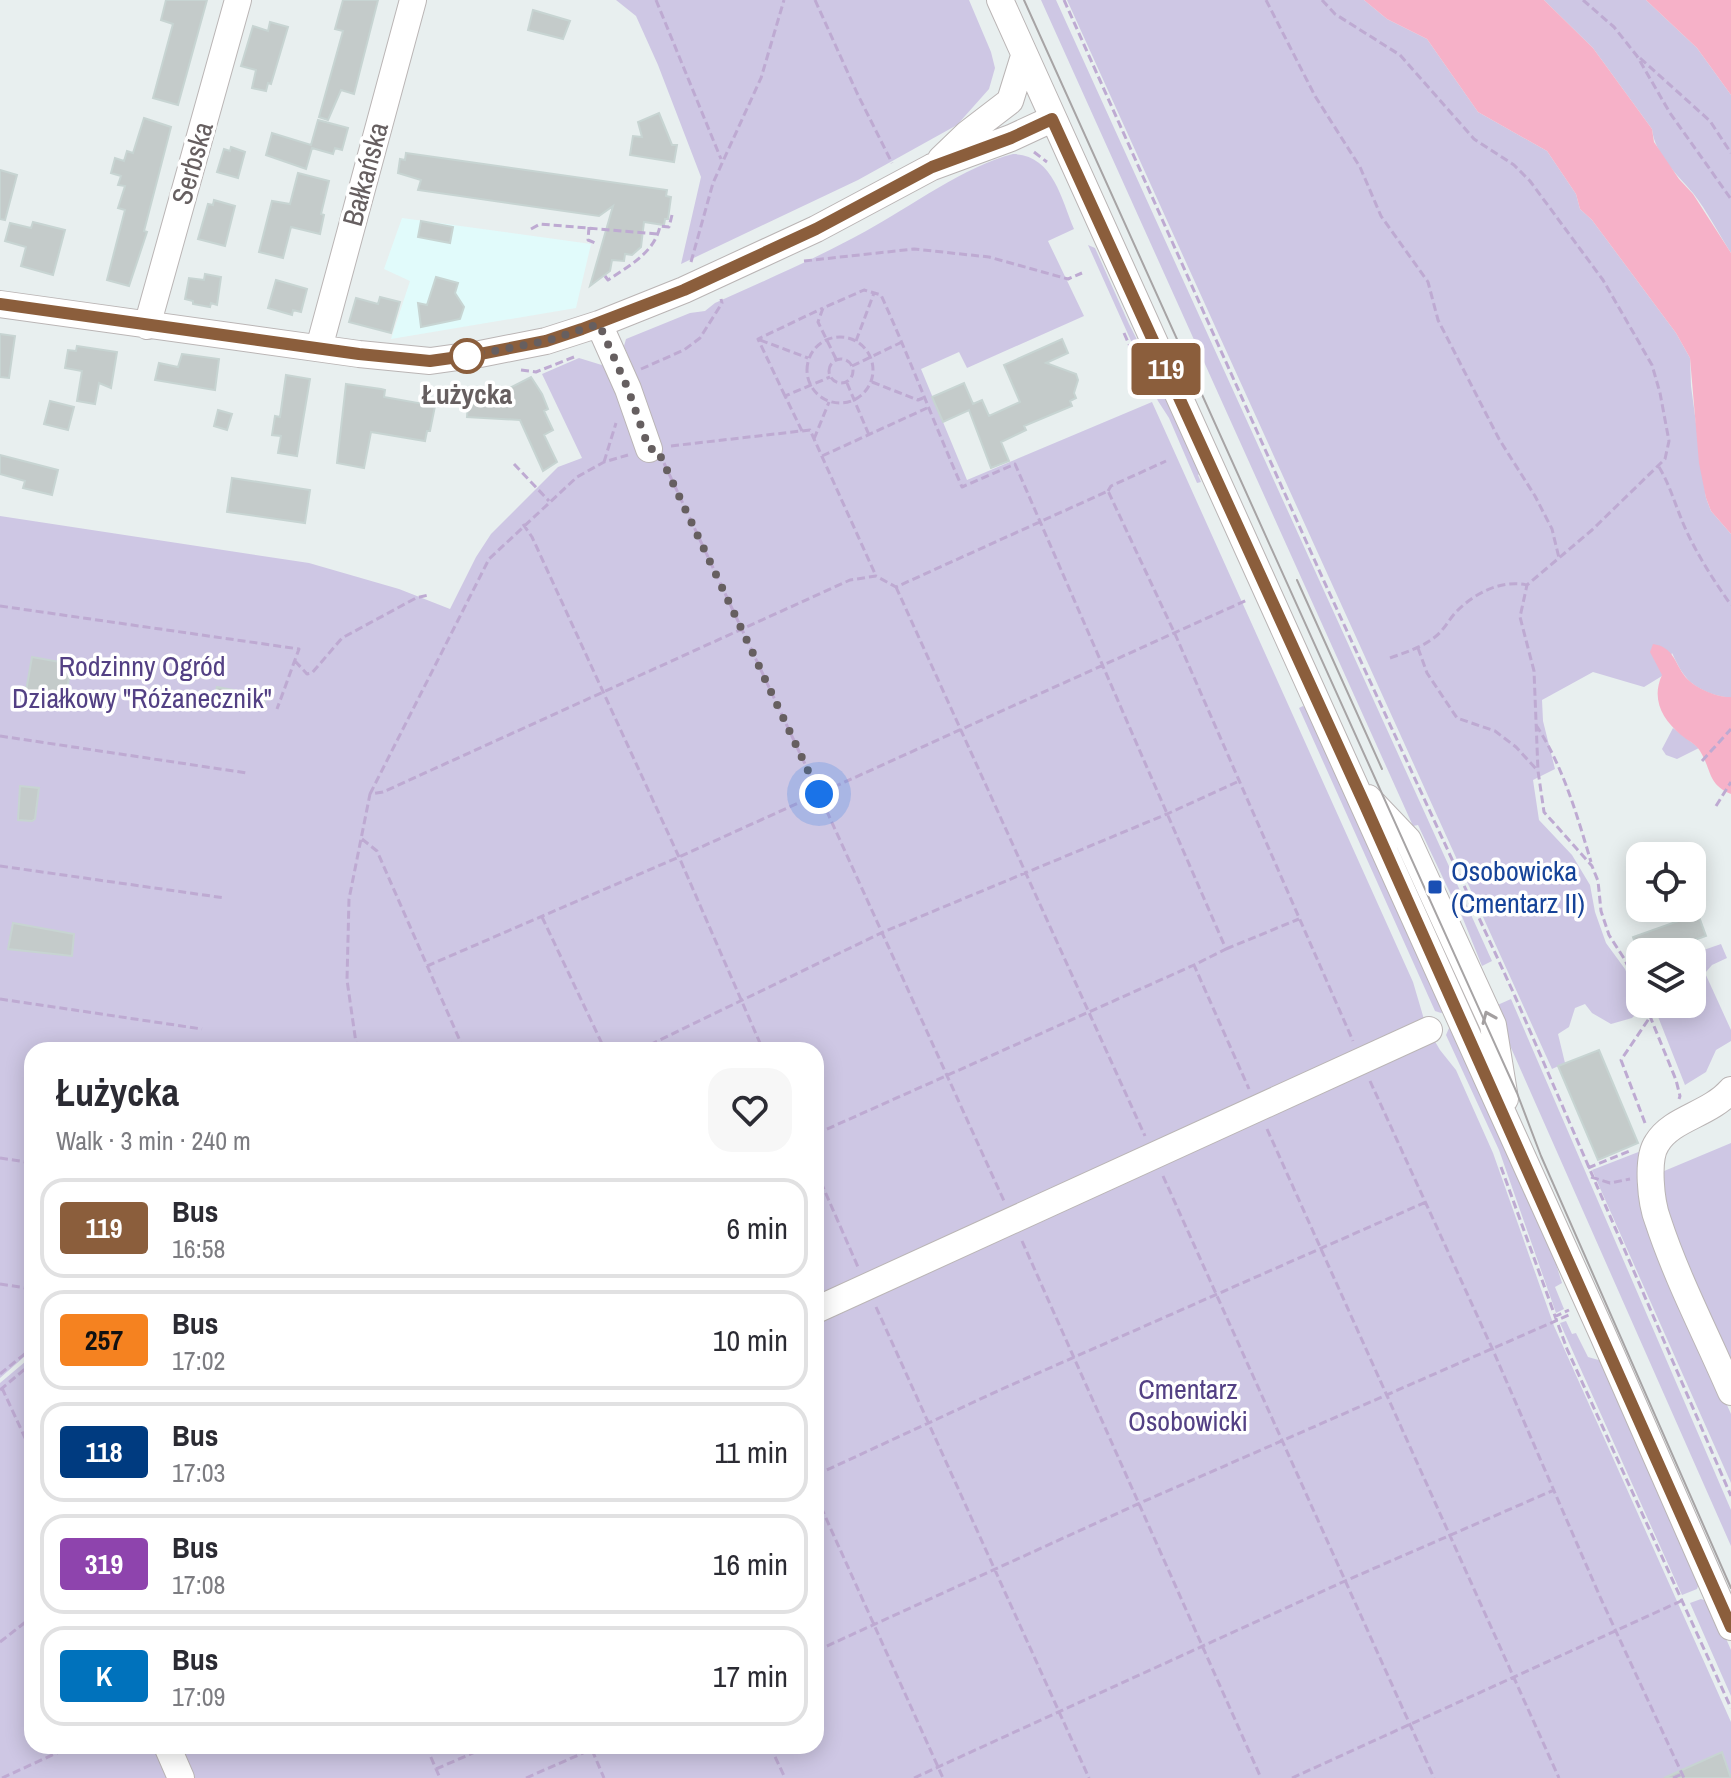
<!DOCTYPE html>
<html lang="en">
<head>
<meta charset="utf-8">
<style>
	body { margin:0; font-family:"Archivo Narrow",sans-serif; background:#f7f7f7; color:#2b2b33; height:100vh; display:flex; flex-direction:column; font-size:30px; white-space:nowrap }
	* { box-sizing:border-box; margin:0 }
	p { font-size:26px; color:#7c7c81 }
	.icon { flex:none; width:44px; height:44px; fill:none; stroke:currentColor; stroke-width:2; stroke-linecap:round; stroke-linejoin:round }
	.map { position:relative; flex:1; overflow:hidden }
	.panel { position:absolute; left:24px; top:1042px; width:800px; height:712px; display:flex; flex-direction:column; background:#fff; border-radius:24px; box-shadow:0 4px 20px #0003 }
	.panel>* { flex:none }
	.badge { padding:0 16px; border-radius:6px; font-size:28px; line-height:52px }
	.fabs { position:absolute; left:1626px; top:842px; display:grid; gap:16px }
	.fabs a { display:grid; place-items:center; width:80px; height:80px; border-radius:16px; background:#fff; box-shadow:0 4px 20px #0003; font-size:40px }
	.you { position:absolute; width:40px; height:40px; margin:-20px; border:6px solid #fff; border-radius:50%; background:#1a73e8; box-shadow:0 0 0 12px #1a73e833 }
	.map>.badge { position:absolute; translate:-50% -50%; box-shadow:0 0 0 4px #fff }
	.round { display:grid; place-items:center; flex:none; width:84px; height:84px; border-radius:24px; background:#f7f7f7 }
	.overview { display:flex; align-items:center; justify-content:space-between; height:136px; padding:0 32px }
	h1 { font-size:38px; font-weight:700; line-height:60px }
	ul { padding:0; list-style:none }
	li { display:flex; align-items:center; gap:24px; height:100px; margin:0 16px 12px; padding:0 16px; border:4px solid #e1e1e2; border-radius:24px }
	li div { flex:1 }
	li b { display:block; font-size:30px }
	li em { font-style:normal }
	li .badge { min-width:88px; font-weight:700; text-align:center }
	.map>svg:first-child { display:block }
	.commercial { fill:#e1fbfb }
	.green { fill:#cec7e4 }
	.water { fill:#f6b1c8 }
	.building { fill:#c4cbca; stroke:#c7d4d2; stroke-width:2 }
	.lines { fill:none; stroke-linecap:round; stroke-linejoin:round }
	.minor-casing { stroke:#bab5b5; stroke-width:28 }
	.path { stroke:#beaad2; stroke-width:3; stroke-dasharray:8 4; stroke-linecap:butt }
	.minor { stroke:#fff; stroke-width:26 }
	.tram { stroke:#a7a4a5; stroke-width:2 }
	.oneway { stroke:#a39fa0 }
	.line-casing { stroke:#fff; stroke-width:18 }
	.line { stroke:#8b5e3c; stroke-width:12 }
	.walk { stroke:#665f60; stroke-width:8; stroke-dasharray:0 14.4 }
	.stop-dot { fill:#fff; stroke:#8b5e3c; stroke-width:4 }
	.transit-dot { fill:#1a4fb4; stroke:#fff; stroke-width:3 }
	.labels { text-anchor:middle; dominant-baseline:central; stroke-width:7; stroke-linejoin:round; paint-order:stroke }
	.street-label { font-size:28px; fill:#665f60; stroke:#fff }
	.stop-label { font-size:28px; font-weight:bold; fill:#665f60; stroke:#fff }
	.park-label { font-size:28px; fill:#534084; stroke:#fff }
	.transit-label { font-size:28px; fill:#164399; stroke:#fff; text-anchor:start }
</style>
</head>
<body>
<div class="map">
<svg width="1731" height="1778" viewBox="0 0 1731 1778">
	<rect width="100%" height="100%" fill="#e8efef"/>
	<path class="commercial" d="M 402,218 L 591,244 L 576,308 L 391,339 L 410,281 L 384,269 Z"/>
	<path class="green" d="M 616,0 L 969,0 L 991,52 L 995,68 L 989,89 L 957,125 L 858,180 L 681,264 L 701,177 L 658,65 L 636,16 Z
		M 1041,0 L 1056,0 L 1492,961 L 1482,966 L 1453,894 L 1451,895 L 1418,825 L 1413,826 Z
		M 1067,0 L 1364,0 L 1387,19 L 1427,39 L 1478,112 L 1547,151 L 1576,194 L 1580,209 L 1592,220 L 1676,333 L 1690,358 L 1691,386 L 1706,498 L 1711,511 L 1731,534 L 1731,697 C 1717,698 1693,688 1685,676 C 1680,670 1676,661 1672,653 L 1662,676 L 1644,687 L 1593,672 L 1542,700 L 1543,721 L 1555,769 L 1533,780 L 1539,820 L 1572,855 L 1590,885 L 1595,912 L 1606,943 L 1625,969 L 1641,1009 L 1632,1018 L 1611,1024 L 1592,1013 L 1585,1004 L 1575,1008 L 1569,1027 L 1558,1034 L 1565,1063 L 1552,1069 Z
		M 1544,0 L 1646,0 L 1697,48 L 1731,95 L 1731,253 C 1719,234 1707,211 1693,193 C 1677,174 1655,155 1652,129 L 1593,48 Z
		M 1013,154 C 1053,155 1061,198 1074,229 L 1048,241 L 1084,316 L 967,368 L 959,352 L 921,369 L 967,480 L 1152,402 L 1413,982 L 1426,1026 L 1440,1050 L 1456,1070 L 1493,1153 L 1554,1326 L 1731,1722 L 1731,1778 L 0,1778 L 0,1383 L 32,1356 L 32,1746 L 816,1746 L 816,1050 L 32,1050 L 32,1350 L 0,1378 L 0,516 L 309,563 L 399,589 L 450,609 L 476,557 L 491,534 L 558,467 L 582,458 L 542,374 L 579,358 L 605,366 L 640,384 L 624,346 L 626,339 L 690,313 L 705,311 L 715,303 C 766,280 817,258 866,231 C 910,207 965,166 1013,154 Z
		M 1088,245 L 1095,248 L 1129,324 L 1204,471 L 1198,475 L 1201,482 L 1197,483 L 1169,418 L 1158,401 Z
		M 1303,706 L 1314,715 L 1447,1011 L 1441,1013 L 1435,1011 L 1299,708 Z
		M 1673,728 L 1699,748 L 1677,759 L 1666,755 L 1662,749 Z
		M 1721,944 L 1727,958 L 1712,965 L 1705,973 L 1731,1030 L 1731,1041 L 1716,1050 L 1706,1072 L 1685,1085 L 1653,1004 L 1692,1004 L 1692,954 Z
		M 1511,999 L 1731,1510 L 1731,1546 L 1493,1007 Z
		M 1454,1026 L 1544,1226 L 1562,1283 L 1555,1287 L 1564,1309 L 1556,1313 L 1499,1150 L 1446,1035 L 1449,1028 Z
		M 1731,1143 L 1731,1364 L 1662,1217 L 1657,1174 Z
		M 1641,1151 L 1667,1268 L 1731,1414 L 1731,1483 L 1592,1170 Z
		M 1566,1321 L 1572,1334 L 1576,1333 L 1588,1357 L 1602,1361 L 1700,1581 L 1697,1589 L 1682,1595 L 1560,1323 Z
		M 1701,1599 L 1710,1602 L 1731,1650 L 1731,1696 L 1690,1603 Z"/>
	<path class="water" d="M 1364,0 L 1544,0 L 1593,48 L 1652,129 L 1654,142 L 1679,179 L 1693,194 L 1731,253 L 1731,534 L 1711,511 L 1706,498 L 1699,463 L 1690,358 L 1676,333 L 1592,220 L 1580,209 L 1576,194 L 1547,151 L 1478,112 L 1427,39 L 1387,19 Z
		M 1646,0 L 1731,0 L 1731,95 L 1697,48 Z
		M 1653,644 C 1673,647 1674,661 1684,675 C 1692,687 1717,698 1731,697 L 1731,794 C 1707,784 1712,770 1700,751 C 1696,744 1687,740 1681,735 C 1662,719 1651,699 1662,675 L 1650,652 Z"/>
	<path class="building" d="M 166,0 L 207,0 L 178,105 L 153,98 L 173,24 L 161,20 Z
		M 343,0 L 378,0 L 354,94 L 341,90 L 328,120 L 319,117 L 343,31 L 335,29 Z
		M 533,10 L 570,21 L 563,39 L 528,30 Z
		M 270,22 L 288,27 L 271,84 L 268,83 L 266,91 L 252,88 L 256,70 L 241,66 L 253,26 L 268,31 Z
		M 659,113 L 672,145 L 677,145 L 674,162 L 630,155 L 633,136 L 642,137 L 638,122 Z
		M 144,118 L 171,127 L 144,231 L 147,232 L 129,286 L 107,280 L 125,210 L 118,208 L 125,186 L 118,185 L 121,176 L 111,173 L 115,158 L 124,161 L 127,151 L 133,153 Z
		M 318,120 L 348,128 L 342,150 L 335,148 L 333,154 L 312,148 L 306,169 L 266,155 L 272,133 L 311,145 Z
		M 231,147 L 245,152 L 238,178 L 217,172 L 224,149 L 230,151 Z
		M 406,153 L 667,190 L 666,196 L 671,197 L 668,219 L 665,219 L 664,225 L 644,222 L 641,247 L 632,255 L 625,254 L 624,261 L 612,260 L 610,271 L 590,286 L 613,206 L 599,216 L 418,190 L 421,180 L 398,173 L 400,159 L 405,160 Z
		M 0,170 L 17,175 L 5,220 L 0,219 Z
		M 298,173 L 329,181 L 321,214 L 324,215 L 320,234 L 291,227 L 283,258 L 259,252 L 272,201 L 290,204 Z
		M 214,200 L 235,206 L 225,246 L 198,239 L 208,204 L 213,205 Z
		M 421,221 L 453,227 L 450,243 L 418,237 Z
		M 33,222 L 65,230 L 53,275 L 21,266 L 26,247 L 5,241 L 10,223 L 31,228 Z
		M 205,274 L 221,277 L 217,305 L 211,303 L 210,307 L 193,304 L 193,301 L 185,299 L 189,278 L 204,280 Z
		M 436,277 L 458,283 L 455,293 L 464,307 L 460,319 L 421,327 L 418,303 L 427,305 Z
		M 276,280 L 307,289 L 301,312 L 293,310 L 292,315 L 268,308 Z
		M 380,297 L 400,302 L 391,333 L 349,322 L 356,298 L 378,304 Z
		M 0,334 L 15,336 L 9,378 L 0,377 Z
		M 1062,339 L 1068,353 L 1046,363 L 1076,374 L 1078,380 L 1074,393 L 1076,398 L 1070,401 L 1072,406 L 1024,426 L 1026,430 L 1001,442 L 1009,461 L 991,468 L 969,410 L 943,422 L 932,397 L 964,383 L 973,404 L 982,400 L 989,416 L 1020,402 L 1004,365 Z
		M 77,346 L 117,352 L 111,388 L 99,383 L 95,404 L 77,401 L 82,371 L 65,368 L 68,350 L 76,351 Z
		M 182,354 L 219,359 L 215,390 L 155,380 L 159,363 L 178,367 Z
		M 286,375 L 310,379 L 297,456 L 278,453 L 281,436 L 272,435 L 275,416 L 280,417 Z
		M 531,377 L 542,394 L 548,409 L 544,411 L 553,430 L 544,435 L 557,462 L 543,471 L 520,420 L 467,417 L 469,391 L 502,392 Z
		M 346,384 L 381,389 L 385,390 L 384,397 L 435,406 L 430,431 L 427,431 L 425,441 L 371,432 L 364,468 L 337,463 Z
		M 50,401 L 74,407 L 68,430 L 44,424 Z
		M 218,410 L 232,414 L 227,430 L 214,426 Z
		M 0,455 L 58,470 L 52,495 L 23,488 L 25,481 L 0,474 Z
		M 232,478 L 310,490 L 305,523 L 227,512 Z
		M 32,657 L 71,664 L 66,697 L 26,691 Z
		M 217,687 L 266,696 L 263,710 L 214,699 Z
		M 20,786 L 39,788 L 35,819 L 32,821 L 18,820 Z
		M 1698,914 L 1706,936 L 1660,952 L 1638,952 L 1633,937 Z
		M 13,923 L 74,934 L 72,956 L 8,949 Z
		M 1599,1050 L 1638,1143 L 1598,1160 L 1558,1066 Z
		M 1722,1752 L 1731,1778 L 1664,1778 Z"/>
	<g class="lines">
		<g class="minor-casing">
			<path id="minor" d="M 1000,0 L 1602,1333 L 1731,1627
				M 941,159 L 967,134 L 1010,101 L 1024,56
				M 0,304 L 359,354 L 430,361 L 480,354 L 546,341 L 599,324 L 684,290 L 816,229 L 932,167 L 1011,138 L 1052,119
				M 599,324 L 628,389 L 649,449
				M 147,326 L 238,0
				M 319,348 L 413,0
				M 1368,798 L 1408,840 L 1493,1025 L 1505,1099
				M 1731,1090 C 1709,1115 1672,1118 1657,1143 C 1646,1159 1651,1203 1658,1221 C 1677,1279 1707,1336 1731,1392
				M 816,1310 L 1429,1030
				M 167,1746 L 181,1778"/>
		</g>
		<path class="path" d="M 656,0 L 721,159
			M 815,0 L 857,93 L 892,163
			M 1064,0 L 1323,579 L 1514,994 L 1731,1496
			M 1266,0 L 1315,96 L 1360,167 L 1381,216 L 1428,282 L 1438,320 L 1499,439 L 1535,496 L 1552,529 L 1559,558
			M 1322,0 L 1335,14 L 1400,55 L 1474,139 L 1514,165 L 1530,181 L 1603,280 L 1652,365 L 1660,393 L 1669,441 L 1665,459 L 1592,530 L 1527,585 L 1520,617 L 1534,671 L 1538,771 L 1544,812 L 1592,866 L 1598,881 L 1601,911 L 1609,935 L 1625,960 L 1640,992
			M 1583,0 L 1614,27 L 1637,56 L 1670,113 L 1731,199
			M 1640,58 L 1710,121 L 1731,153
			M 1034,152 L 1047,162
			M 589,227 L 588,240 L 595,243
			M 531,229 L 540,224 L 658,234
			M 804,261 L 914,249 L 989,257 L 1068,279 L 1082,273
			M 691,262 L 713,183 L 761,78 L 784,0
			M 605,276 L 608,280 C 629,266 655,252 660,226 L 669,227 L 672,215
			M 1124,333 L 1132,351
			M807 370a33 33 0 1 1 66 0a33 33 0 1 1-66 0Z
			M 760,340 L 808,358
			M 856,341 L 874,293
			M829 371a12 12 0 1 1 24 0a12 12 0 1 1-24 0Z
			M 836,359 L 818,322 L 823,308 L 864,290 L 881,295 C 910,359 934,423 962,487 L 1015,464 L 1226,949 L 1194,965 L 1249,1089
			M 852,366 L 902,342
			M 641,369 L 684,350 L 700,338 L 722,303 L 721,299
			M 521,370 L 536,372 L 574,357
			M 872,382 L 918,400 L 923,398
			M 847,383 L 869,435
			M 785,396 L 758,339 L 823,308
			M 802,431 L 785,396 L 830,377
			M 814,439 L 829,402
			M 671,446 L 810,430 L 876,576
			M 822,456 L 927,408
			M 604,462 L 616,423
			M 664,463 L 819,794 L 1004,1201
			M 514,464 L 549,501
			M 1659,467 C 1671,487 1676,508 1686,530 C 1698,556 1714,581 1731,605
			M 1108,491 L 1111,486 L 1166,461
			M 523,524 L 532,537 L 679,857 L 763,1050
			M 896,587 L 1145,1136
			M 0,606 L 299,649 L 277,709
			M 1418,648 L 1427,673 L 1457,718 L 1495,731 L 1516,747 L 1538,771
			M 1390,658 C 1406,652 1421,648 1435,637 C 1444,630 1448,621 1455,613 C 1473,594 1501,579 1527,585
			M 295,661 L 307,674 L 312,673 L 342,638 L 416,598 L 428,595
			M 1536,725 C 1563,766 1577,815 1591,862
			M 0,736 L 247,773
			M 1702,761 L 1731,729
			M 370,794 L 489,559 L 577,477 L 604,462 L 628,455
			M 1716,806 L 1731,782
			M 362,839 L 377,851 L 464,1050
			M 0,866 L 225,898
			M 542,917 L 605,1050
			M 1226,949 L 1299,919
			M 427,966 L 679,857 L 1247,600
			M 0,999 L 202,1029
			M 1645,1004 L 1676,1080 L 1680,1096 L 1679,1099
			M 357,1050 L 347,980 L 349,899 L 370,794 L 383,792 L 850,580 L 876,576 L 896,587 L 1108,491 L 1175,634 L 1353,1041
			M 639,1050 L 881,933 L 1167,814 L 1237,782
			M 1370,1081 L 1492,1348 L 1601,1599 L 1684,1778
			M 1645,1123 L 1621,1060 L 1650,1017
			M 1267,1129 L 1559,1778
			M 816,1134 L 1194,965
			M 0,1158 L 32,1163
			M 1501,1167 L 1567,1349 L 1731,1708
			M 1588,1168 L 1632,1150
			M 816,1171 L 858,1267
			M 1163,1176 L 1434,1778
			M 1591,1177 L 1610,1183 L 1630,1179
			M 1022,1241 L 1261,1778
			M 0,1284 L 32,1289
			M 876,1307 L 1089,1778
			M 1554,1317 L 1569,1310
			M 0,1374 L 32,1348
			M 2,1388 L 32,1453
			M 0,1390 L 32,1363
			M 816,1475 L 1002,1389 L 1426,1202
			M 816,1496 L 943,1778
			M 0,1642 L 32,1617
			M 816,1651 L 1140,1503 L 1569,1315
			M 426,1746 L 440,1778
			M 770,1746 L 785,1778
			M 592,1750 L 604,1778
			M 436,1769 L 489,1746
			M 2,1778 L 72,1746
			M 526,1778 L 599,1746
			M 914,1778 L 1345,1581 L 1554,1490
			M 1292,1778 L 1681,1601
			M 1673,1778 L 1682,1774"/>
		<use href="#minor" class="minor"/>
		<path class="tram" d="M 1024,0 L 1517,1093 L 1541,1156 L 1731,1588
			M 1297,580 L 1382,769"/>
	</g>
	<defs><path id="oneway-chevron" d="M-2-3.5L2.5 0L-2 3.5" fill="none" stroke-width="1.6" stroke-linecap="round" stroke-linejoin="round" transform="scale(2)"/></defs>
	<use class="oneway" href="#oneway-chevron" transform="translate(1488 1017) rotate(-113)"/>
	<g class="lines">
		<g class="line-casing">
			<path id="line" d="M 0,304 L 359,354 L 430,361 L 480,354 L 546,341 L 582,329 L 684,290 L 816,229 L 932,167 L 1011,138 L 1052,119 L 1364,803 L 1731,1627"/>
		</g>
		<use href="#line" class="line"/>
		<path class="walk" d="M 467,356 L 546,341 L 599,324 L 628,389 L 649,449 L 657,449 L 819,794"/>
	</g>
	<circle class="stop-dot" cx="467" cy="356" r="16"/>
	<rect class="transit-dot" x="1427" y="879" width="16" height="16" rx="4"/>
	<g class="labels">
		<g class="street-label">
			<text transform="translate(192 163) rotate(-74)">Serbska</text>
			<text transform="translate(365 174) rotate(-75)">Bałkańska</text>
		</g>
		<g class="stop-label">
			<text x="467" y="394">Łużycka</text>
		</g>
		<g class="park-label">
			<text x="142" y="666">Rodzinny Ogród<tspan x="142" dy="32">Działkowy "Różanecznik"</tspan></text>
			<text x="1188" y="1389">Cmentarz<tspan x="1188" dy="32">Osobowicki</tspan></text>
		</g>
		<g class="transit-label">
			<text x="1451" y="871">Osobowicka<tspan x="1451" dy="32">(Cmentarz II)</tspan></text>
		</g>
	</g>
</svg>
<div class="fabs">
<a><svg class="icon" aria-label="locate" viewBox="0 0 24 24"><circle cx="12" cy="12" r="6"/><path d="M12 2v4M12 18v4M2 12h4M18 12h4"/></svg></a>
<a><svg class="icon" aria-label="layers" viewBox="0 0 24 24"><path d="M12 4l9 5-9 5-9-5zM3 14l9 5 9-5"/></svg></a>
</div>
<div class="you" style="left:819px;top:794px"></div>
<b class="badge" style="left:1166px;top:369px;background:#8b5e3c;color:#fff">119</b>
<section class="panel">
<div class="overview"><div><h1>Łużycka</h1><p>Walk · 3 min · 240 m</p></div><a class="round"><svg class="icon" aria-label="heart" viewBox="0 0 24 24"><path d="M12 20l-8-8c-3-5 5-10 8-4 3-6 11-1 8 4z"/></svg></a></div>
<ul>
<li><span class="badge" style="background:#8b5e3c;color:#fff">119</span><div><b>Bus</b><p>16:58</p></div><em>6 min</em></li>
<li><span class="badge" style="background:#f58220;color:#111">257</span><div><b>Bus</b><p>17:02</p></div><em>10 min</em></li>
<li><span class="badge" style="background:#003b80;color:#fff">118</span><div><b>Bus</b><p>17:03</p></div><em>11 min</em></li>
<li><span class="badge" style="background:#8e44ad;color:#fff">319</span><div><b>Bus</b><p>17:08</p></div><em>16 min</em></li>
<li><span class="badge" style="background:#0072bc;color:#fff">K</span><div><b>Bus</b><p>17:09</p></div><em>17 min</em></li>
</ul>
</section>
</div>
</body>
</html>
